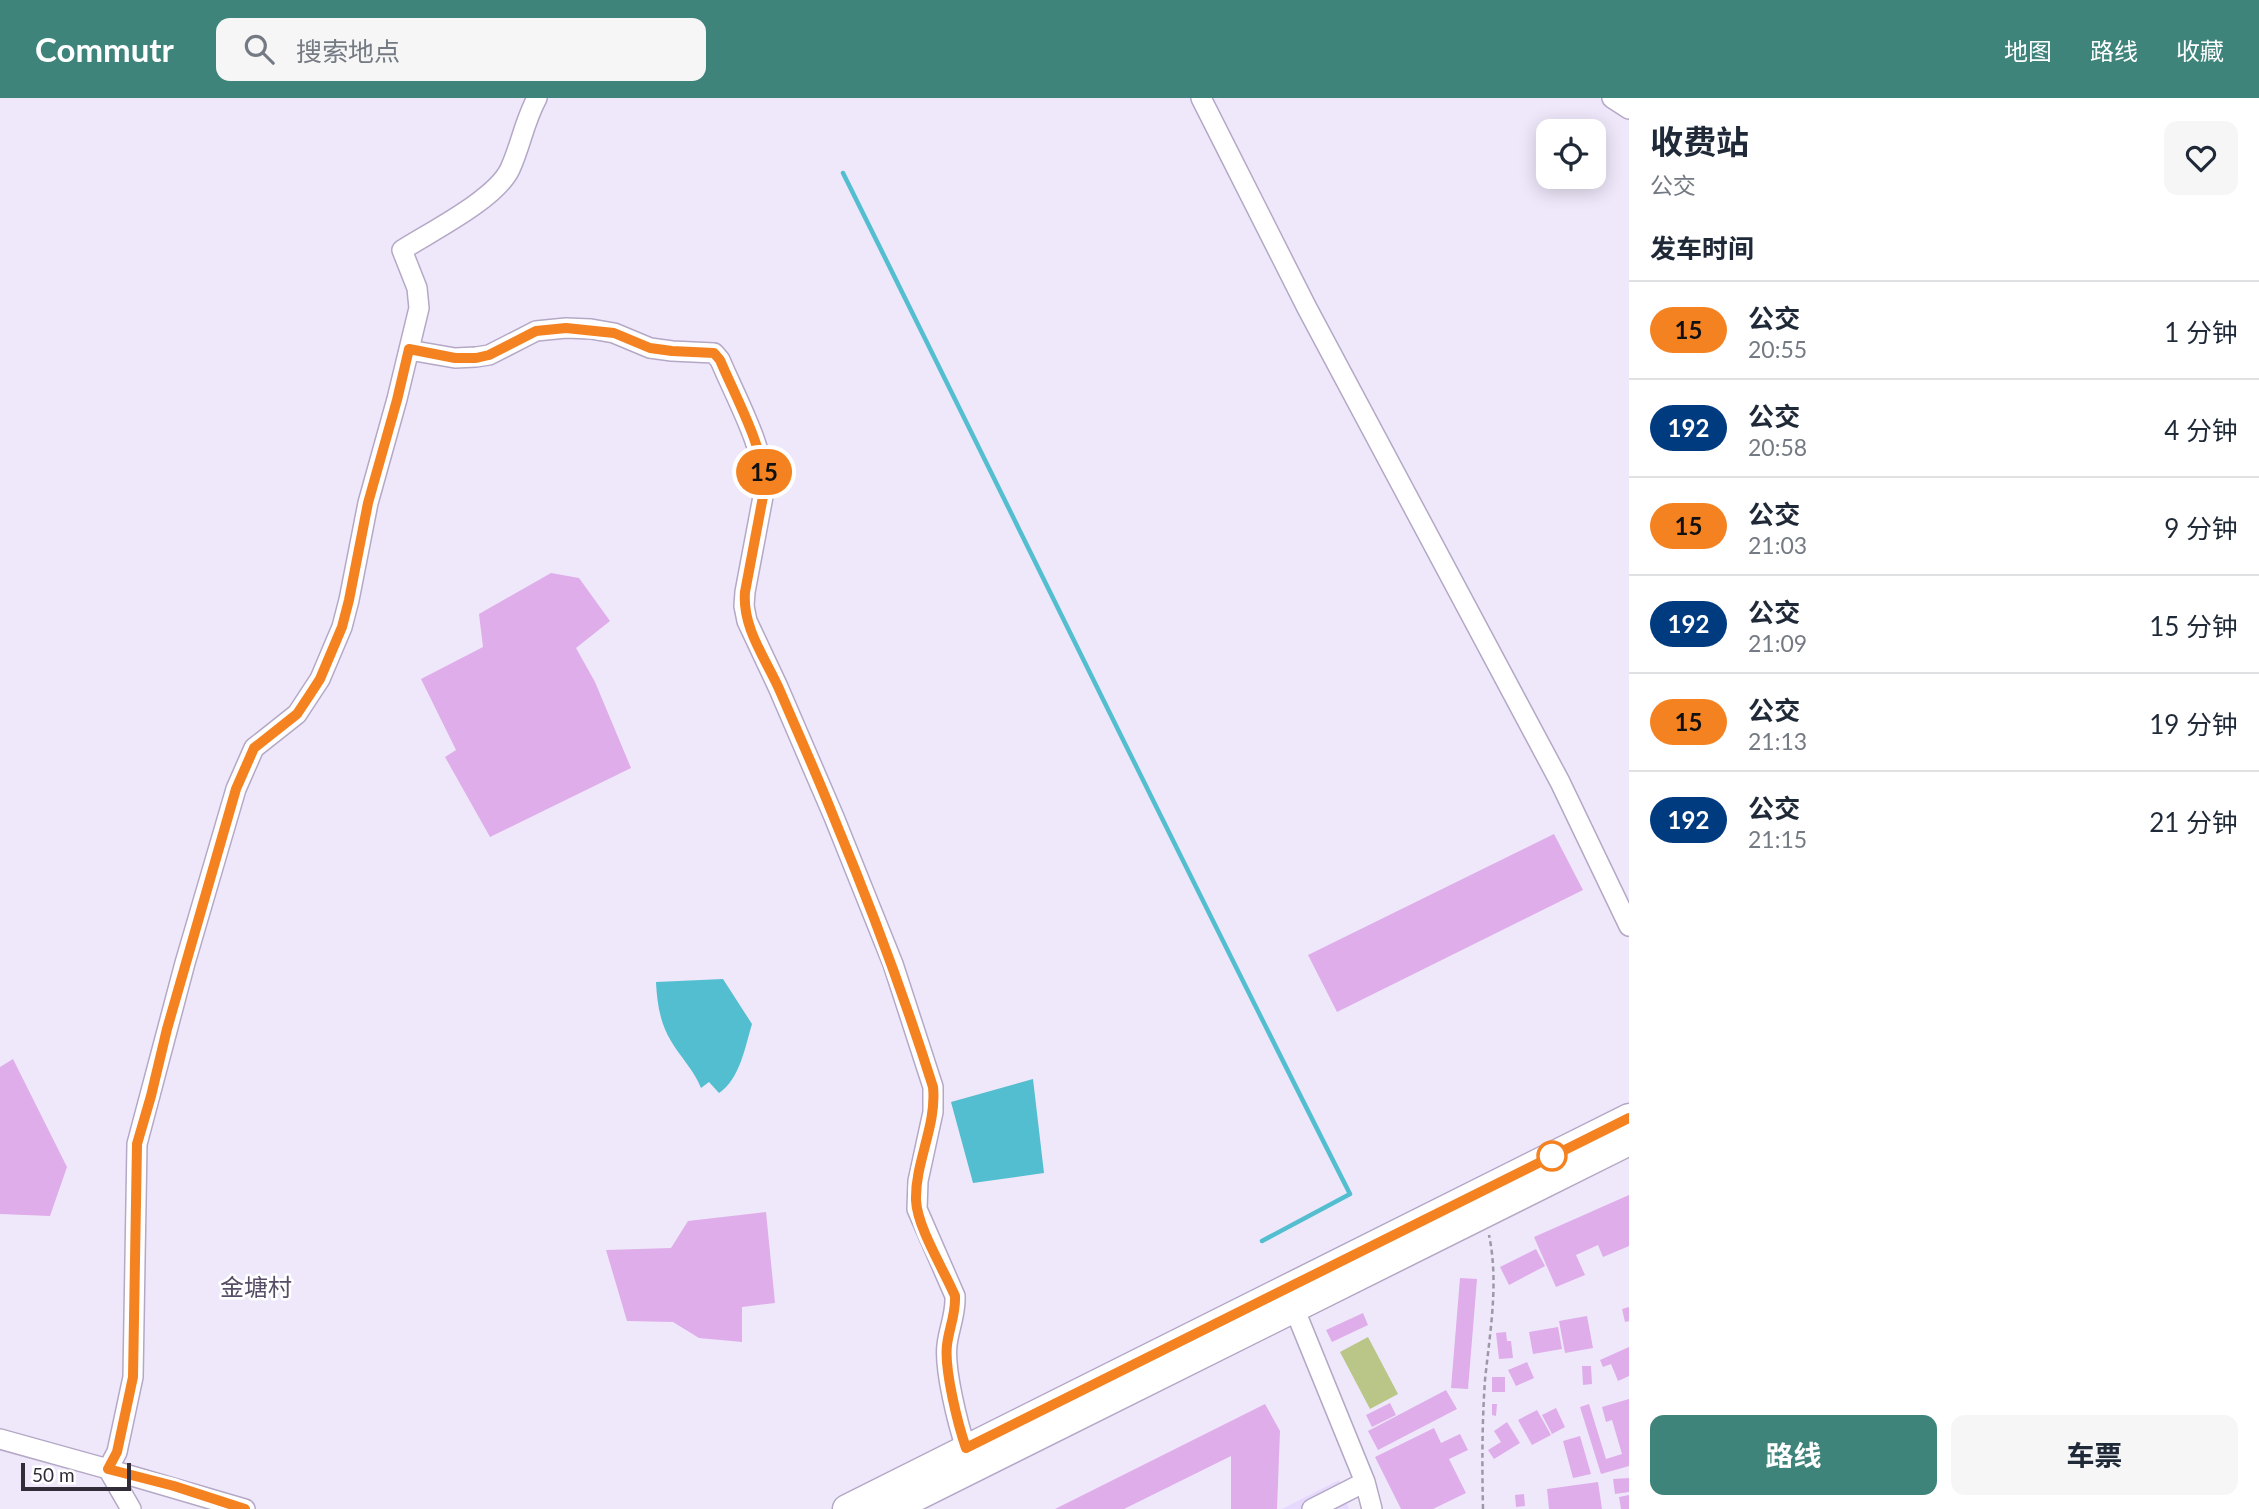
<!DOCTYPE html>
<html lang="zh">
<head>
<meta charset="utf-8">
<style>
	body { margin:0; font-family:Lato,"Noto Sans SC",sans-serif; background:#f6f6f7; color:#1f2937; height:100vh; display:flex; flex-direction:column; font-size:26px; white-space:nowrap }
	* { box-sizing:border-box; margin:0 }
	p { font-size:23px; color:#747a83 }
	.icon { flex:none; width:38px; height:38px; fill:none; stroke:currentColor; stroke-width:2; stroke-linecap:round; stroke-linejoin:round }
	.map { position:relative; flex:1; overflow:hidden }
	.sheet { display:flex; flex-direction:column; background:#fff; width:630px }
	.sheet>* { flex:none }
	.badge { padding:0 14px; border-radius:23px; font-size:24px; line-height:46px }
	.buttons { position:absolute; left:1536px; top:21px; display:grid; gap:14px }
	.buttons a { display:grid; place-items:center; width:70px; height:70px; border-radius:14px; background:#fff; box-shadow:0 4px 18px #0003; font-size:35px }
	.scale { position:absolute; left:21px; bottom:18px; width:110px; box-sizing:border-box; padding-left:7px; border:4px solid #312c38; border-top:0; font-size:19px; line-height:24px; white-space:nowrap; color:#312c38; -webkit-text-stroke:5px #fff; paint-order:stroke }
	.map>.badge { position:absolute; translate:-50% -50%; box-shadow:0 0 0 4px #fff }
	h2 { padding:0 21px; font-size:26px; line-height:63px }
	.round { display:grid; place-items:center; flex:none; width:74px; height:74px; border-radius:14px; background:#f6f6f7 }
	.summary { display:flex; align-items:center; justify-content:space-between; height:119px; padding:0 21px }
	h1 { font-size:33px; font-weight:700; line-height:52px }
	.action { display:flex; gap:14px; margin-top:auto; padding:14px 21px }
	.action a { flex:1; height:80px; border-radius:14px; background:#3e847b; color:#fff; font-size:28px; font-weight:700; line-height:80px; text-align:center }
	.action a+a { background:#f6f6f7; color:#1f2937 }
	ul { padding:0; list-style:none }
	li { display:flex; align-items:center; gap:21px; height:98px; padding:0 21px; border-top:2px solid #e0e1e3 }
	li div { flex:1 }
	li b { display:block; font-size:26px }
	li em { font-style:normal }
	li .badge { min-width:77px; font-weight:700; text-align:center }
	header { display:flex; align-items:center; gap:42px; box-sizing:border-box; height:98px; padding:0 35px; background:#3e847b; color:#fff }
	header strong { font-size:33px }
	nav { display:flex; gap:38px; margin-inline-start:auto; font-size:24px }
	.search { width:490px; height:63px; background:#f6f6f7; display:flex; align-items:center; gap:18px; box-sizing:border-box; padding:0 24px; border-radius:14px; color:#747a83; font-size:26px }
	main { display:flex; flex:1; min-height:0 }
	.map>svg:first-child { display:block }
	.built { fill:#e7d8fe }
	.green { fill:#b9c687 }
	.water { fill:#53bed0 }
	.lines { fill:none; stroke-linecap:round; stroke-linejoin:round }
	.stream { stroke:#53bed0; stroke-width:4.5 }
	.building { fill:#dfadea }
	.minor-casing { stroke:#b4a8c6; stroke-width:22 }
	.highway-casing { stroke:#b4a8c6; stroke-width:31 }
	.path { stroke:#9d97a7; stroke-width:2.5; stroke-dasharray:5 3.5; stroke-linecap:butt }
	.minor { stroke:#fff; stroke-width:19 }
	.highway { stroke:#fff; stroke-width:28 }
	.line-casing { stroke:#fff; stroke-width:16 }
	.line { stroke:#f58220; stroke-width:10 }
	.stop-dot { fill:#fff; stroke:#f58220; stroke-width:3.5 }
	.labels { text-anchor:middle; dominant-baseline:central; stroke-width:5; stroke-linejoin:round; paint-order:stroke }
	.quarter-label { font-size:24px; fill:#574d67; stroke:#fff }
</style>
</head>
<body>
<header>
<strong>Commutr</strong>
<div class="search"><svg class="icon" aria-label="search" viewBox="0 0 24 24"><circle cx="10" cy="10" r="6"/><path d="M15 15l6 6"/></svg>搜索地点</div>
<nav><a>地图</a><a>路线</a><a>收藏</a></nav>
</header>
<main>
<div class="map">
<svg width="1629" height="1411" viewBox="0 0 1629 1411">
	<rect width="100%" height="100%" fill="#efe8fb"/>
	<path class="built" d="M 1339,1382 L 1349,1411 L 1282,1411 Z"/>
	<path class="green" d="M 1368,1239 L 1398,1296 L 1370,1311 L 1340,1254 Z"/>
	<path class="water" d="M 723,881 L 752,926 C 745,949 740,981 719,995 L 709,984 L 701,990 C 694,972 681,960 671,943 C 660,925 657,905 656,884 Z
		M 1033,981 L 1044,1075 L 973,1085 L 951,1004 Z"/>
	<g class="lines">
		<path class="stream" d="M 843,75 C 1012,415 1178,757 1350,1096 L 1262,1143"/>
	</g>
	<path class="building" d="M 551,475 L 579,480 L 610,523 L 576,550 L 595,584 L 631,670 L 490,739 L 445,659 L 456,652 L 421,581 L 483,549 L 479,516 Z
		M 1554,736 L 1583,792 L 1337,914 L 1308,857 Z
		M 13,961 L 67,1069 L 50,1118 L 0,1116 L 0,969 Z
		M 1629,1097 L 1629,1148 L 1603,1159 L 1598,1147 L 1576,1157 L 1585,1177 L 1556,1189 L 1534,1139 Z
		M 766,1114 L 775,1205 L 742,1209 L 742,1244 L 699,1240 L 673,1224 L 627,1223 L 606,1152 L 671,1150 L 688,1123 Z
		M 1536,1151 L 1545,1168 L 1509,1187 L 1500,1169 Z
		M 1460,1180 L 1477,1181 L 1468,1291 L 1451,1290 Z
		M 1629,1209 L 1629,1223 L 1625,1224 L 1622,1211 Z
		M 1363,1215 L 1368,1227 L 1332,1244 L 1326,1232 Z
		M 1587,1218 L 1593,1250 L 1565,1255 L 1559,1223 Z
		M 1558,1229 L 1562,1251 L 1533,1256 L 1529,1234 Z
		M 1506,1234 L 1507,1243 L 1511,1243 L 1513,1260 L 1499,1261 L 1496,1235 Z
		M 1629,1249 L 1629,1278 L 1618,1283 L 1611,1266 L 1603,1269 L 1600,1262 Z
		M 1527,1264 L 1534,1280 L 1516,1288 L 1508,1272 Z
		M 1582,1268 L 1591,1268 L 1592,1286 L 1583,1287 Z
		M 1492,1279 L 1505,1279 L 1505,1294 L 1492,1294 Z
		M 1446,1292 L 1457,1311 L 1378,1352 L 1368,1333 Z
		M 1629,1301 L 1629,1368 L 1601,1376 L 1580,1309 L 1589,1306 L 1606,1361 L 1622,1356 L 1612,1322 L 1606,1324 L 1602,1309 Z
		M 1390,1305 L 1396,1317 L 1372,1329 L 1366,1317 Z
		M 1265,1306 L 1280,1333 L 1277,1411 L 1231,1411 L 1231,1358 L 1124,1411 L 1055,1411 Z
		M 1492,1306 L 1497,1306 L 1496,1318 L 1492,1317 Z
		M 1556,1310 L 1565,1329 L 1552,1336 L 1542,1317 Z
		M 1537,1312 L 1551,1337 L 1532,1347 L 1518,1322 Z
		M 1507,1324 L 1520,1345 L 1494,1361 L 1488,1352 L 1501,1344 L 1494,1333 Z
		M 1434,1330 L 1441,1345 L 1460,1336 L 1468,1352 L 1449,1361 L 1466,1395 L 1433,1411 L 1401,1411 L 1375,1359 Z
		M 1580,1338 L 1591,1376 L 1573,1380 L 1563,1343 Z
		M 1629,1380 L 1629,1394 L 1615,1396 L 1613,1381 Z
		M 1598,1384 L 1602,1411 L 1549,1411 L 1547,1391 Z
		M 1524,1396 L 1525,1408 L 1516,1409 L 1515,1397 Z
		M 1629,1397 L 1629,1411 L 1621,1411 L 1619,1399 Z"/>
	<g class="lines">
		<g class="minor-casing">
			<path id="minor" d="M 1201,0 L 1307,210 L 1560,684 L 1629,828
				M 1612,0 L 1629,11
				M 409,252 L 455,260 L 476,259 L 489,257 L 536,233 L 566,230 L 591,231 L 614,235 L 650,250 L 672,253 L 714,255 L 720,262 C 736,300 763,348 765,388 L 745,494 L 744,508 L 747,523 L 778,589 L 834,719 L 893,866 L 933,989 L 933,1014 L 918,1083 L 917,1111 L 955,1198 C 956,1216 949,1230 947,1247 C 944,1271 958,1327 966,1350
				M 1290,1200 L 1365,1384 L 1372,1411
				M 0,1341 L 108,1371 L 131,1411
				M 245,1411 L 108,1371 L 117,1354 L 133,1279 L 137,1046 L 185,865 L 236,691 L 254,650 L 297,616 L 320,581 L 342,529 L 349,502 L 368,405 L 397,301 L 419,210 L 417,190 L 402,152 C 432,133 496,101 510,71 C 521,47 524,24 537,0
				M 1312,1411 L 1365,1384"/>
		</g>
		<g class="highway-casing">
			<path id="highway" d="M 847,1411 L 1629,1020
				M 891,1411 L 1629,1043"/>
		</g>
		<path class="path" d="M 1483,1411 C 1482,1367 1482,1325 1485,1282 C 1490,1233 1499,1185 1489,1137"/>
		<use href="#minor" class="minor"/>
		<use href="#highway" class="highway"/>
	</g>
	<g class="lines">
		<g class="line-casing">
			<path id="line" d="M 245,1411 L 174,1388 L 108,1371 L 117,1354 L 133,1279 L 137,1046 L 151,998 L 167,931 L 236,691 L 254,650 L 297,616 L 309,598 L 320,581 L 342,529 L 349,502 L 368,405 L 397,302 L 409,251 L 455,260 L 476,260 L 489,257 L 536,233 L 566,230 L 614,235 L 650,250 L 672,253 L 714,255 L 720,262 C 736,300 763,348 765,388 L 745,494 C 742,530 766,561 780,593 C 798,635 817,677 834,720 C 871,809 904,897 933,989 C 937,1027 915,1064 916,1102 C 917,1129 944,1172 955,1198 C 956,1216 949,1230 947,1247 C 944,1271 958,1327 966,1350 L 1629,1020"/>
		</g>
		<use href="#line" class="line"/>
	</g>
	<circle class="stop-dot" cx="1552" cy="1058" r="14"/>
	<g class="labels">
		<g class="quarter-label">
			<text x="256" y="1188">金塘村</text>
		</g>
	</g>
</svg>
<div class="buttons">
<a><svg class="icon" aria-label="locate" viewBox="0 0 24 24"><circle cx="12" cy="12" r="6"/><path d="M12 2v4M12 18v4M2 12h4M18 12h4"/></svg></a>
</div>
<div class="scale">50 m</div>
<b class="badge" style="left:764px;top:374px;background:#f58220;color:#111">15</b>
</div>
<section class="sheet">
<div class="summary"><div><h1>收费站</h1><p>公交</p></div><a class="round"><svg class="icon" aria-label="heart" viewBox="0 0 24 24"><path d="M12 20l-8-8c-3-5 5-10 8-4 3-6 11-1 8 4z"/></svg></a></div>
<h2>发车时间</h2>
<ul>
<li><span class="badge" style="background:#f58220;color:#111">15</span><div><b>公交</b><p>20:55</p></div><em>1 分钟</em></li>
<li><span class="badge" style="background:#003b80;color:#fff">192</span><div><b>公交</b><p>20:58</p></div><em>4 分钟</em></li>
<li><span class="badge" style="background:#f58220;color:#111">15</span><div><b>公交</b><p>21:03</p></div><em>9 分钟</em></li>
<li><span class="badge" style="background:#003b80;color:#fff">192</span><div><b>公交</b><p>21:09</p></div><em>15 分钟</em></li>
<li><span class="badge" style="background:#f58220;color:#111">15</span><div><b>公交</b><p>21:13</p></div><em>19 分钟</em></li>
<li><span class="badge" style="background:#003b80;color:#fff">192</span><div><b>公交</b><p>21:15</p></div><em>21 分钟</em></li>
</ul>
<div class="action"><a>路线</a><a>车票</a></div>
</section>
</main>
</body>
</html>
